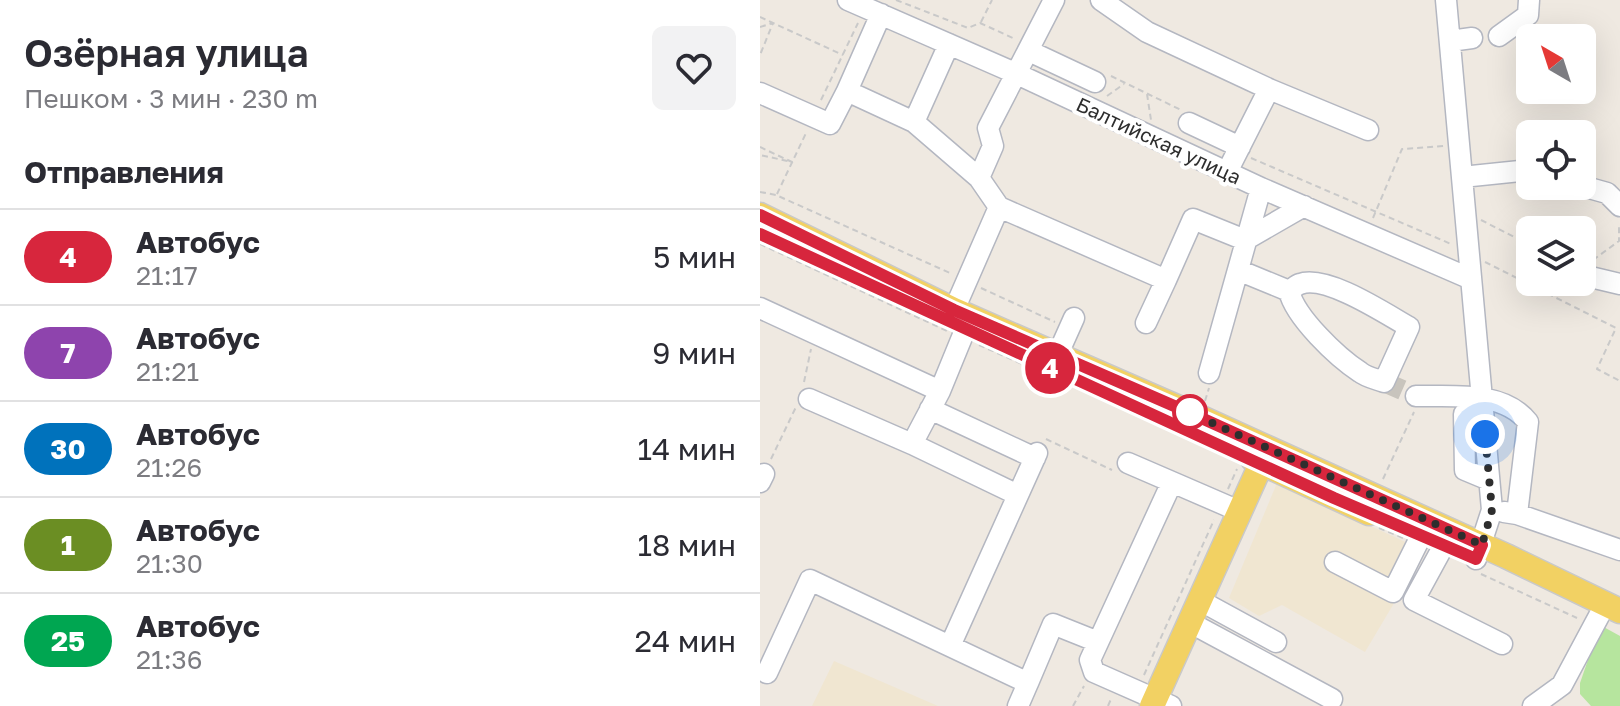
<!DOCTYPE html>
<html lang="ru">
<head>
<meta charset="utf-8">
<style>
	body { margin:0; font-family:"Golos Text",sans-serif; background:#f2f2f3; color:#2b2b33; height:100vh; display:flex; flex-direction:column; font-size:30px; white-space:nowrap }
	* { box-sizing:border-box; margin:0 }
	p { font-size:26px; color:#7c7c81 }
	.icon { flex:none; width:44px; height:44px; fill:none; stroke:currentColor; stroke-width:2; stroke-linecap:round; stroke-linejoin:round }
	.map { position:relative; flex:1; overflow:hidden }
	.panel { display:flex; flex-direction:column; background:#fff; width:760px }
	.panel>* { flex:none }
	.badge { padding:0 16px; border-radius:26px; font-size:28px; line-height:52px }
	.needle { width:52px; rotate:321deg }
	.buttons { position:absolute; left:756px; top:24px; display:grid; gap:16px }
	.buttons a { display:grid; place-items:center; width:80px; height:80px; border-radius:12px; background:#fff; box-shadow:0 8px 32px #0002; font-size:40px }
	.you { position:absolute; width:40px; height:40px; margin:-20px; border:6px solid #fff; border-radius:50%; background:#1a73e8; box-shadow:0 0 0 12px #1a73e833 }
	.map>.badge { position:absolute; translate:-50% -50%; box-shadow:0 0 0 4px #fff }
	h2 { padding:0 24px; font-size:30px; line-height:72px }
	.round { display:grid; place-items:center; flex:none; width:84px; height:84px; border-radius:12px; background:#f2f2f3 }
	.headline { display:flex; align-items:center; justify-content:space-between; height:136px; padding:0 24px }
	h1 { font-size:38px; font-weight:600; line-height:60px }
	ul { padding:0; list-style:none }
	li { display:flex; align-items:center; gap:24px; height:96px; padding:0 24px; border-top:2px solid #e1e1e2 }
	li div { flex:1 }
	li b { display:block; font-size:30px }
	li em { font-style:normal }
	li .badge { min-width:88px; font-weight:700; text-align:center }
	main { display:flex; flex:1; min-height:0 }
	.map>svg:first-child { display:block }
	.education { fill:#f0e6d1 }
	.green { fill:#b6e59e }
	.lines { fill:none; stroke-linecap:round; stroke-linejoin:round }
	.minor-tunnel { stroke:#c8c4bd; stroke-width:20; stroke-dasharray:20 10; stroke-linecap:butt }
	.minor-casing { stroke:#b4b7c1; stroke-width:23 }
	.major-casing { stroke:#c9c9c9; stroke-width:27 }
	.path { stroke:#c9c9c9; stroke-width:2; stroke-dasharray:6 4; stroke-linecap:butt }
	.minor { stroke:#fff; stroke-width:20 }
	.major { stroke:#f2d163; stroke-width:24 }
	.line-casing { stroke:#fff; stroke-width:18 }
	.line { stroke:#d7263d; stroke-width:12 }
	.walk { stroke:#2e2e2e; stroke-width:8; stroke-dasharray:0 14.4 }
	.stop-dot { fill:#fff; stroke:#d7263d; stroke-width:4 }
	.labels { text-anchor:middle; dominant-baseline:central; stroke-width:8; stroke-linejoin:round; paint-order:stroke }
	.street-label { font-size:20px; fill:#2e2e2e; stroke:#fff }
</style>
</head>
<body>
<main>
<section class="panel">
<div class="headline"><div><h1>Озёрная улица</h1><p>Пешком · 3 мин · 230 m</p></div><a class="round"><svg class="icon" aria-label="heart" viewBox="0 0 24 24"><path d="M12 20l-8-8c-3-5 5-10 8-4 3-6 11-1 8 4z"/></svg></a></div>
<h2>Отправления</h2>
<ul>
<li><span class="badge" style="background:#d7263d;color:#fff">4</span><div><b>Автобус</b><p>21:17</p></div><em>5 мин</em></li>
<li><span class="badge" style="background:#8e44ad;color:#fff">7</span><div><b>Автобус</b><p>21:21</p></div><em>9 мин</em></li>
<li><span class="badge" style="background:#0072bc;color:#fff">30</span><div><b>Автобус</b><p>21:26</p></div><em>14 мин</em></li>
<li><span class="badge" style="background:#6b8e23;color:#fff">1</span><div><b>Автобус</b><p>21:30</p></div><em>18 мин</em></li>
<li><span class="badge" style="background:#00a651;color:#fff">25</span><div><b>Автобус</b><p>21:36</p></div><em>24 мин</em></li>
</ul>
</section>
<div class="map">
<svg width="860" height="706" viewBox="0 0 860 706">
	<rect width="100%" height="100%" fill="#efe9e1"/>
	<path class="education" d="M 517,483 L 665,551 L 605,652 L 522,605 L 499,616 L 469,598 Z
		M 74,661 L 178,706 L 52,706 Z"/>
	<path class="green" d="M 840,625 L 860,636 L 860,706 L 831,706 L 820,694 L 820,683 Z"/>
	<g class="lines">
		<path class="minor-tunnel" d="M 624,382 L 656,396"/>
		<g class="minor-casing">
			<path id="minor" d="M 88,0 L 255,73 L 501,188 L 711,279
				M 341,0 L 387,32 L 509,89
				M 686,0 L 732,510 L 716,559
				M 121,14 L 87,91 L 154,122 L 219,178 L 239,207 L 194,310
				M 739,36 L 768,15 L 769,0
				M 690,41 L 712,38
				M 269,51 L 335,82
				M 0,93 L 70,124 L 87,91
				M 154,122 L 189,44
				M 429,123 L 480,147
				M 467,172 L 509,89 L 608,130
				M 702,177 L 770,170
				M 219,178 L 233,146 L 228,128 L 294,0
				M 822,186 L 847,193 L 860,206
				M 239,207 L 406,280 L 433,219 L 485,240 L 544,206
				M 478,270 L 529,291 C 535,317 577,357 600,372 C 606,377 616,379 624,382 L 649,327 C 626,314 566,274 540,284 C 536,285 533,289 529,291
				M 822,275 L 860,284
				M 0,308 L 180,391
				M 386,323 L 406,280
				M 297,356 L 314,318
				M 449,373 L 501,188
				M 656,396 C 692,397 743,390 768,422 L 757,514
				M 49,399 L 152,444 L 180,391 L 205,330
				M 170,409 L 275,458
				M 723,411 L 704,414 L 705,470 L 729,480
				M 152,444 L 258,495
				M 368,463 L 412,482 L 330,660 L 334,672 L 411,706
				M 0,482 L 4,474
				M 412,482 L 479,511
				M 744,512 L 757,514 L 860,550
				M 684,545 L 654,600 L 742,644
				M 575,562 L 633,592 L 661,536
				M 439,600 L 516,642
				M 429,622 L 572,699
				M 190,646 L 277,453
				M 7,673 L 50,580 L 268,683 L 293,624 L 338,642
				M 258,706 L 268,683
				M 773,706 L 802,685 L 840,614"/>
		</g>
		<g class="major-casing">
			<path id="major" d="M 0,215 L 194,310 L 428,412 L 746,556 L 860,611
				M 493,459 L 609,513
				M 392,706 L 507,451"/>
		</g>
		<path class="path" d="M 136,0 L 208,28 L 220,23 L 253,38
			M 0,17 L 83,55
			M 221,22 L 232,0
			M 0,27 L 13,23 L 0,55
			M 351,76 L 421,110
			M 387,94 L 391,120
			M 347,96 L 364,84
			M 61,100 L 98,23
			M 0,147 L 32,162 L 0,155
			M 491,158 L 691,244
			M 0,192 L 16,195 L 190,273
			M 17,194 L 47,131
			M 613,218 L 642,149 L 684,146
			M 721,220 L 770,245
			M 0,244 L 187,331
			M 833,260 L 859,241 L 859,224
			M 725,262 L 856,328 L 837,369 L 860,381
			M 221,288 L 295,322
			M 219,345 L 473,457
			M 44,382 L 51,349
			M 445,401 L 449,388
			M 286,439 L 352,470
			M 11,459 L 36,407
			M 623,479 L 654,412
			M 468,489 L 477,469
			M 619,528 L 643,538
			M 721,574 L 817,618
			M 384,675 L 454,520
			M 313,706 L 324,686
			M 348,706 L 351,699"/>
		<use href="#minor" class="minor"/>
		<use href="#major" class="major"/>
	</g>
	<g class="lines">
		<g class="line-casing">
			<path id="line" d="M 0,215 L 194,310 L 428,412 L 722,545 L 716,559 L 574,498 L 0,234"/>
		</g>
		<use href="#line" class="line"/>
		<path class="walk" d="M 430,412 L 428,412 L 722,545 L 732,510 L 725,434"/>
	</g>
	<circle class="stop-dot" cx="430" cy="412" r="16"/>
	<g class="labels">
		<g class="street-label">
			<text transform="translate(399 140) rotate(25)">Балтийская улица</text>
		</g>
	</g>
</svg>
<div class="buttons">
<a><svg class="needle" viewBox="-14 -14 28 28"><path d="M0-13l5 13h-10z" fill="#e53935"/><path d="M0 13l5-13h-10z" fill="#7c7c81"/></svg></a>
<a><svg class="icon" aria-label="locate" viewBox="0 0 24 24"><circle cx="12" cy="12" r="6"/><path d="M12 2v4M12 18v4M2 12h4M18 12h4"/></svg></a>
<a><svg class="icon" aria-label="layers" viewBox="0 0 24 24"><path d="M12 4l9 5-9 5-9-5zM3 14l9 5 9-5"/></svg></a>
</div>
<div class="you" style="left:725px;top:434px"></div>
<b class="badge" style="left:290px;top:368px;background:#d7263d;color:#fff">4</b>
</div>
</main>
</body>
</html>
